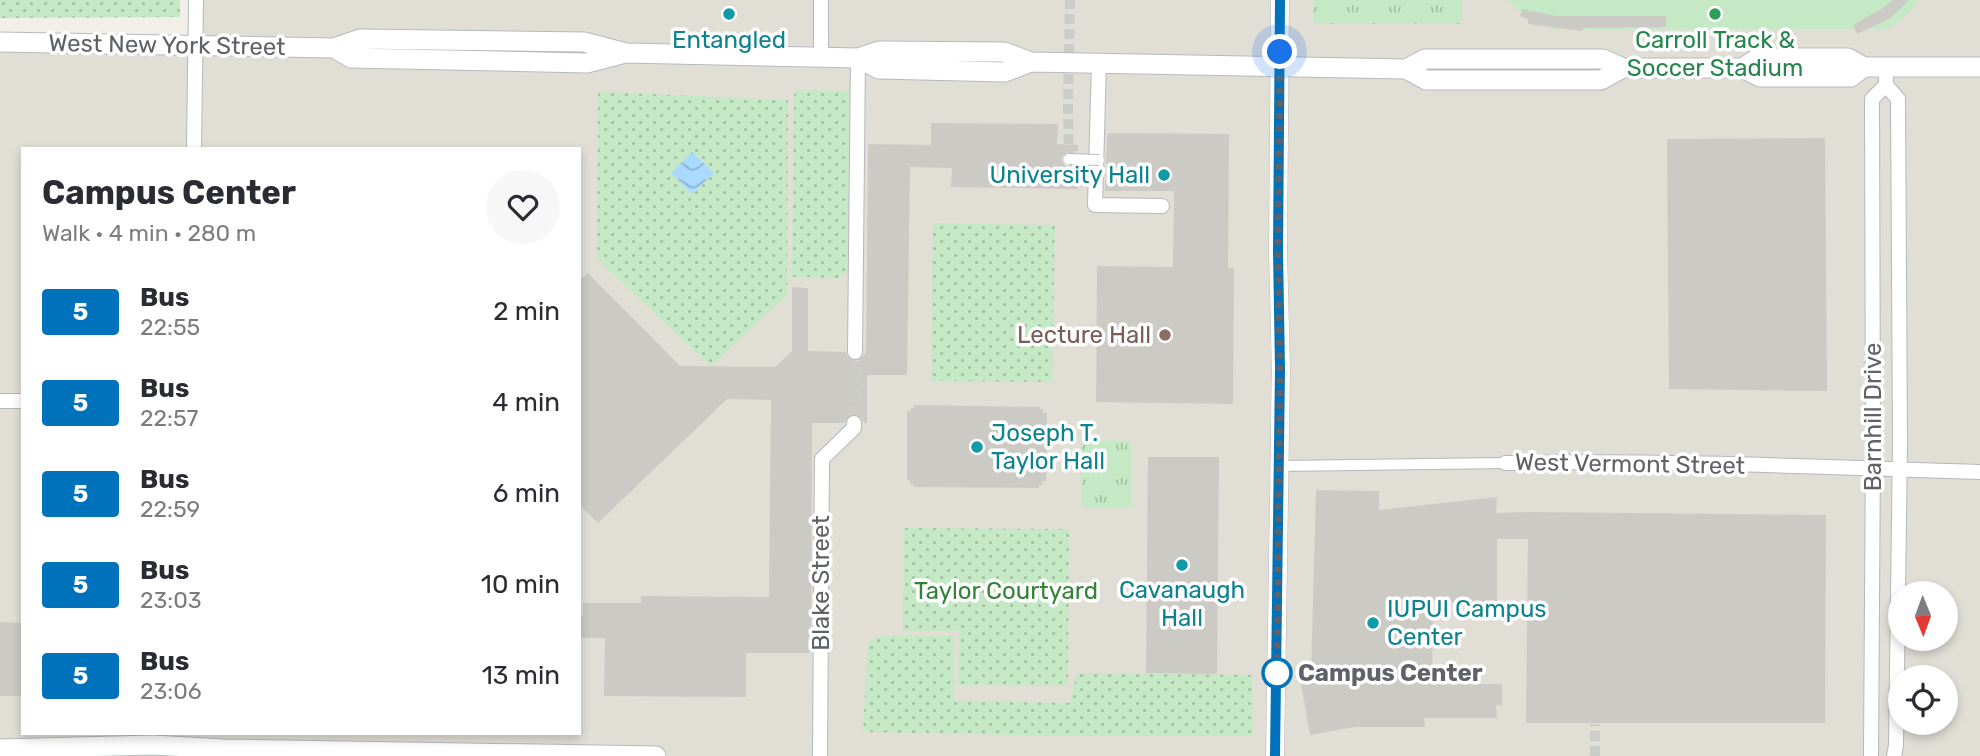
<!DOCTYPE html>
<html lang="en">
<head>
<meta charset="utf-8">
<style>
	body { margin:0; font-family:Rubik,sans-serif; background:#f7f7f7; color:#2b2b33; height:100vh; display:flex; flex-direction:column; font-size:26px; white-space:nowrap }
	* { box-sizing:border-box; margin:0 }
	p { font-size:23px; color:#7c7c81 }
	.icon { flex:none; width:38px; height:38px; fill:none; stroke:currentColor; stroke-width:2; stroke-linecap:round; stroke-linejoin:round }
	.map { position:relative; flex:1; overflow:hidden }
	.details { position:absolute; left:21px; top:147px; width:560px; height:588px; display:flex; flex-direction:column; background:#fff; border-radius:0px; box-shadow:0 4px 10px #0003 }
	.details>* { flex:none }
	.badge { padding:0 14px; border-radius:5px; font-size:24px; line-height:46px }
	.needle { width:46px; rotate:179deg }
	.tools { position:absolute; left:1888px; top:581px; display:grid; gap:14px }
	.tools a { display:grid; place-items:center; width:70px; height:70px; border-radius:50%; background:#fff; box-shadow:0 4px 10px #0003; font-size:35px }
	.you { position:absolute; width:35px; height:35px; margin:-18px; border:5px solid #fff; border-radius:50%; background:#1a73e8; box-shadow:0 0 0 10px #1a73e833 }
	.map>.badge { position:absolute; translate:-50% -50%; box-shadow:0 0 0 4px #fff }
	.round { display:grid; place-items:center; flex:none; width:74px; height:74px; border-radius:37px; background:#f7f7f7 }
	.head { display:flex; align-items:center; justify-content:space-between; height:119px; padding:0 21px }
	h1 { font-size:33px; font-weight:700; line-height:52px }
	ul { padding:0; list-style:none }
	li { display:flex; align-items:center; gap:21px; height:91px; padding:0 21px }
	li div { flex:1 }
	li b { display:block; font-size:26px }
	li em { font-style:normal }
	li .badge { min-width:77px; font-weight:700; text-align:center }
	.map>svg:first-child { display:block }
	.education { fill:#e1ded6; fill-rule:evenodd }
	.grass { fill:url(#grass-tufts) }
	.park { fill:url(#park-dots) }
	.pitch { fill:#c5e8c5 }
	.water { fill:url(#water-waves) }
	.building { fill:#cccac5 }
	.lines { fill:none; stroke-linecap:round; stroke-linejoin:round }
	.pedestrian-tunnel { stroke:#ccccc8; stroke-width:10; stroke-dasharray:10 5; stroke-linecap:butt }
	.minor-tunnel { stroke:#ccccc8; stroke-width:14; stroke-dasharray:14 7; stroke-linecap:butt }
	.pedestrian-casing { stroke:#b5b8bc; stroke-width:12 }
	.minor-casing { stroke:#b5b8bc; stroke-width:16 }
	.tertiary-casing { stroke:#b5b8bc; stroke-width:19 }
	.secondary-casing { stroke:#b6babf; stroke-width:21 }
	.pedestrian { stroke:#fff; stroke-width:10 }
	.minor { stroke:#fff; stroke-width:14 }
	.tertiary { stroke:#fff; stroke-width:18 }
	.secondary { stroke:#fff; stroke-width:19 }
	.pedestrian-bridge-casing { stroke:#b5b8bc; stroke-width:12; stroke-linecap:butt }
	.pedestrian-bridge { stroke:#fff; stroke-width:10 }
	.line-casing { stroke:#fff; stroke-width:16 }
	.line { stroke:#0072bc; stroke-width:10 }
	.walk { stroke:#5f6368; stroke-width:7; stroke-dasharray:0 12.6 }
	.culture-dot { fill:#0f9aa8; stroke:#fff; stroke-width:2.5 }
	.leisure-dot { fill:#2e9e5b; stroke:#fff; stroke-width:2.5 }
	.education-dot { fill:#8d6e63; stroke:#fff; stroke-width:2.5 }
	.stop-dot { fill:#fff; stroke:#0072bc; stroke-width:3.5 }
	.labels { text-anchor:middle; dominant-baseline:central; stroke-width:7; stroke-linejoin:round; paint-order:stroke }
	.culture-label { font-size:24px; fill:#0d838f; stroke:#fff }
	.leisure-label { font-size:24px; fill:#27864d; stroke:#fff }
	.street-label { font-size:24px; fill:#5f6368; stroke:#fff }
	.education-label { font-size:24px; fill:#785e54; stroke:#fff; text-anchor:end }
	.park-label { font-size:24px; fill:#348238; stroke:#fff }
	.stop-label { font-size:24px; font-weight:bold; fill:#5f6368; stroke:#fff; text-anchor:start }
</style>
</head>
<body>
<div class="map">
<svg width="1980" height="756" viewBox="0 0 1980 756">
	<defs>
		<pattern id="grass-tufts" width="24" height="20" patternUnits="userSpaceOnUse" patternTransform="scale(1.75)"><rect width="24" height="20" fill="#c5e8c5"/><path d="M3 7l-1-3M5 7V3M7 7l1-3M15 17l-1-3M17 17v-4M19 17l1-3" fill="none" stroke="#a3c0a4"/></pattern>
		<pattern id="park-dots" width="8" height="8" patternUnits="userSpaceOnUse" patternTransform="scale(1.75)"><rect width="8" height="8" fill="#c5e8c5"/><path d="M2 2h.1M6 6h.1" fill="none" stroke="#a3c0a4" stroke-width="1.8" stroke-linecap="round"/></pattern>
		<pattern id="water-waves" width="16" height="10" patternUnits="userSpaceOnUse" patternTransform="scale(1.75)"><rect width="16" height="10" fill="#aadaff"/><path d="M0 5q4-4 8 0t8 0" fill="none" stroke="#8eb4d2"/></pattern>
	</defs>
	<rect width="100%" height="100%" fill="#f1efe8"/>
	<path class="education" d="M 196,0 L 1980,0 L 1980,756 L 0,756 L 0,43 L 195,46 ZM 23,149 L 579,149 L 579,733 L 23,733 ZM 1900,593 L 1946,593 L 1946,639 L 1900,639 ZM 1900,677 L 1946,677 L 1946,723 L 1900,723 Z"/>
	<path class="grass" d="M 1313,0 L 1462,0 L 1462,24 L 1313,24 Z
		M 1081,440 L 1131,441 L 1131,508 L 1081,507 Z"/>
	<path class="park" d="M 0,0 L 180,0 L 180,17 L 0,18 Z
		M 797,90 L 849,91 L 848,271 L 839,278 L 792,277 L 794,95 Z
		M 603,92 L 788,100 L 787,295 L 711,366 L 597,259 L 598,93 Z
		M 933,223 L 1055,225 L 1052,382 L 931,381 Z
		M 904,528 L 1069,529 L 1068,686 L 958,685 L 959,631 L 903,631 Z
		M 880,636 L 954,636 L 954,701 L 1070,703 L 1077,673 L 1252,675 L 1253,736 L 1063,736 L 863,732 L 868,643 Z"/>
	<path class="pitch" d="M 1508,0 L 1918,0 C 1911,14 1899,23 1885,29 L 1552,29 L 1528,20 Z"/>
	<path class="water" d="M 692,152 L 714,173 L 692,194 L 671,173 Z"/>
	<path class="building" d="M 1893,0 L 1909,0 L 1889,19 L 1857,34 L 1853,25 L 1883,8 Z
		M 1522,9 L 1557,16 L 1666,16 L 1666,27 L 1583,28 L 1582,31 L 1528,24 L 1528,19 L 1520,16 Z
		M 931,123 L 1058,124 L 1057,144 L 1078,145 L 1078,151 L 1066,152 L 1061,159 L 1065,166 L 1078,167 L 1078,189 L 951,187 L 952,168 L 910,167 L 907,375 L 867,375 L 867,423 L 864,423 L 862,418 L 855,413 L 849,415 L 844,423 L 812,423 L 811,653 L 746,653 L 746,697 L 604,696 L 605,638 L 579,638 L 579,616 L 583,616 L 583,603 L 641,603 L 641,596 L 769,597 L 771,400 L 727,399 L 598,523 L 579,504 L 579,281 L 588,273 L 680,366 L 775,367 L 792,351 L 792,287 L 808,288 L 808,351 L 845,352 L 850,360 L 859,361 L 866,352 L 868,144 L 931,145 Z
		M 1108,133 L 1229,134 L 1228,268 L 1234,268 L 1233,404 L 1096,402 L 1097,266 L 1173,267 L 1174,191 L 1105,191 L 1107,138 Z
		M 1825,138 L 1827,391 L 1669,389 L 1667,139 Z
		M 914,405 L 1040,407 L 1040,409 L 1043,409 L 1043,413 L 1047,413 L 1046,481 L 1042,481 L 1042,485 L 1039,485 L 1039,488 L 914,487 L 913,484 L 910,484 L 910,480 L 907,480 L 907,411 L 911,411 L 911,408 L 914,408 Z
		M 1148,457 L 1219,457 L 1217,674 L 1146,673 Z
		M 1316,490 L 1379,491 L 1379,510 L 1497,497 L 1496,513 L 1529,512 L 1826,515 L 1825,723 L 1526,723 L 1528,539 L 1497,539 L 1497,603 L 1433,602 L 1432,684 L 1502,684 L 1502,706 L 1496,705 L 1497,718 L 1424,718 L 1425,727 L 1355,727 L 1310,735 L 1300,678 L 1311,675 Z
		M 0,622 L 23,623 L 23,696 L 0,696 Z"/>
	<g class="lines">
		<path class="pedestrian-tunnel" d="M 1069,159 L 1068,105 L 1070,0
			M 1595,756 L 1595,724"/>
		<path class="minor-tunnel" d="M 854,423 L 855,352"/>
		<g class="pedestrian-casing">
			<path id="pedestrian" d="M 1279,466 L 1505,463"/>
		</g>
		<g class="minor-casing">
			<path id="minor" d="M 821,57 L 821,0
				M 1099,63 L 1095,205 L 1162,206
				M 1886,67 L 1886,85 L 1898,99 L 1900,442 L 1896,745 L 1894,756
				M 194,149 L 196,0
				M 855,352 L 858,58
				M 0,401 L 23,401
				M 1505,463 C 1663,460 1822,467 1980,472
				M 820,756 L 822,459 L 854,428 L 854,423
				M 1871,756 L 1873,447 L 1872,99 L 1886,85"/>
		</g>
		<g class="tertiary-casing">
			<path id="tertiary" d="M 1275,756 L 1281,369 L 1278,251 L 1280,0"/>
		</g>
		<g class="secondary-casing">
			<path id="secondary" d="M 0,42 L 334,48 L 360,39 L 584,42 L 626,53 L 858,58 L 879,51 L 1004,52 L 1031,62 L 1406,69 L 1426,80 L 1601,80 L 1623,68
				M 334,48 L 351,58 L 587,63 L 625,53
				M 858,58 L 879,69 L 1005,72 L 1031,62
				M 1742,68 L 1758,58 L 1848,58 L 1864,67 L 1980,67
				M 1406,69 L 1425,59 L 1603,59 L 1623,68 L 1742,68 L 1760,77 L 1851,77 L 1864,67
				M 0,749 L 153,745 L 223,749 L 656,756"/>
		</g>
		<use href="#pedestrian" class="pedestrian"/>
		<use href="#minor" class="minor"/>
		<use href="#tertiary" class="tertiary"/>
		<use href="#secondary" class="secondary"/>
		<g class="pedestrian-bridge-casing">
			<path id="pedestrian-bridge" d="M 1069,159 L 1099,160"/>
		</g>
		<use href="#pedestrian-bridge" class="pedestrian-bridge"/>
	</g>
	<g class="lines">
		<g class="line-casing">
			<path id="line" d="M 1275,756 L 1280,369 L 1278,251 L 1280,0"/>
		</g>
		<use href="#line" class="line"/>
		<path class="walk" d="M 1277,673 L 1277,678 L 1280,369 L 1278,251 L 1280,52"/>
	</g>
	<g class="culture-dot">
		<circle cx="729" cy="14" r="7"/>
		<circle cx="1164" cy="175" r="7"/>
		<circle cx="977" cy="447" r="7"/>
		<circle cx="1182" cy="565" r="7"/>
		<circle cx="1373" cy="623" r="7"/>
	</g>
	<circle class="leisure-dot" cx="1715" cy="14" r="7"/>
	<circle class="education-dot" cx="1165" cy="335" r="7"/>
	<circle class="stop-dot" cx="1277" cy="673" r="14"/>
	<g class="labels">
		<g class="culture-label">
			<text x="729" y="40">Entangled</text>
			<text x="1150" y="175" text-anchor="end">University Hall</text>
			<text x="991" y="433" text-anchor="start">Joseph T.<tspan x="991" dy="28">Taylor Hall</tspan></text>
			<text x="1182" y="590">Cavanaugh<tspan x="1182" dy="28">Hall</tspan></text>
			<text x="1387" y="609" text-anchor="start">IUPUI Campus<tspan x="1387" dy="28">Center</tspan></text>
		</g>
		<g class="leisure-label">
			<text x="1715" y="40">Carroll Track &amp;<tspan x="1715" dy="28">Soccer Stadium</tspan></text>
		</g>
		<g class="street-label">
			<text transform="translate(167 45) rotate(1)">West New York Street</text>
			<text transform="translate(1873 417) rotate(-90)">Barnhill Drive</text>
			<text transform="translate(1630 464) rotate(1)">West Vermont Street</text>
			<text transform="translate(821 583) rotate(-90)">Blake Street</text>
		</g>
		<g class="education-label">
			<text x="1151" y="335">Lecture Hall</text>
		</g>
		<g class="park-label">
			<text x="1006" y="591">Taylor Courtyard</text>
		</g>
		<g class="stop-label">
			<text x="1298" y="673">Campus Center</text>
		</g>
	</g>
</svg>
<div class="tools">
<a><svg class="needle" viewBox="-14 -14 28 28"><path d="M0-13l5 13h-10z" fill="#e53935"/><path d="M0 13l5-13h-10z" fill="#7c7c81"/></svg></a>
<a><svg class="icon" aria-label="locate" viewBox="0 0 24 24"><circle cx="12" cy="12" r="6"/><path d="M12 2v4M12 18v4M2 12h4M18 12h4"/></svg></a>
</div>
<div class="you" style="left:1280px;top:52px"></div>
<section class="details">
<div class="head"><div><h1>Campus Center</h1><p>Walk · 4 min · 280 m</p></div><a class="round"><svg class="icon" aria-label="heart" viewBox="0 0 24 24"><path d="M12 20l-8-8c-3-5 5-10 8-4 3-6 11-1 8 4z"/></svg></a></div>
<ul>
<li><span class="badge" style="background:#0072bc;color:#fff">5</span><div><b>Bus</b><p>22:55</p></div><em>2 min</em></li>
<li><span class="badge" style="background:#0072bc;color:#fff">5</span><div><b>Bus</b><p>22:57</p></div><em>4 min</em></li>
<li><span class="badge" style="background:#0072bc;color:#fff">5</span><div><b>Bus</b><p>22:59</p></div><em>6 min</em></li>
<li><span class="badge" style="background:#0072bc;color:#fff">5</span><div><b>Bus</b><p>23:03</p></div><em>10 min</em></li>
<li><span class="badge" style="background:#0072bc;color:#fff">5</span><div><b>Bus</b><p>23:06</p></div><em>13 min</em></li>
</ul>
</section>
</div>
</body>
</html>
